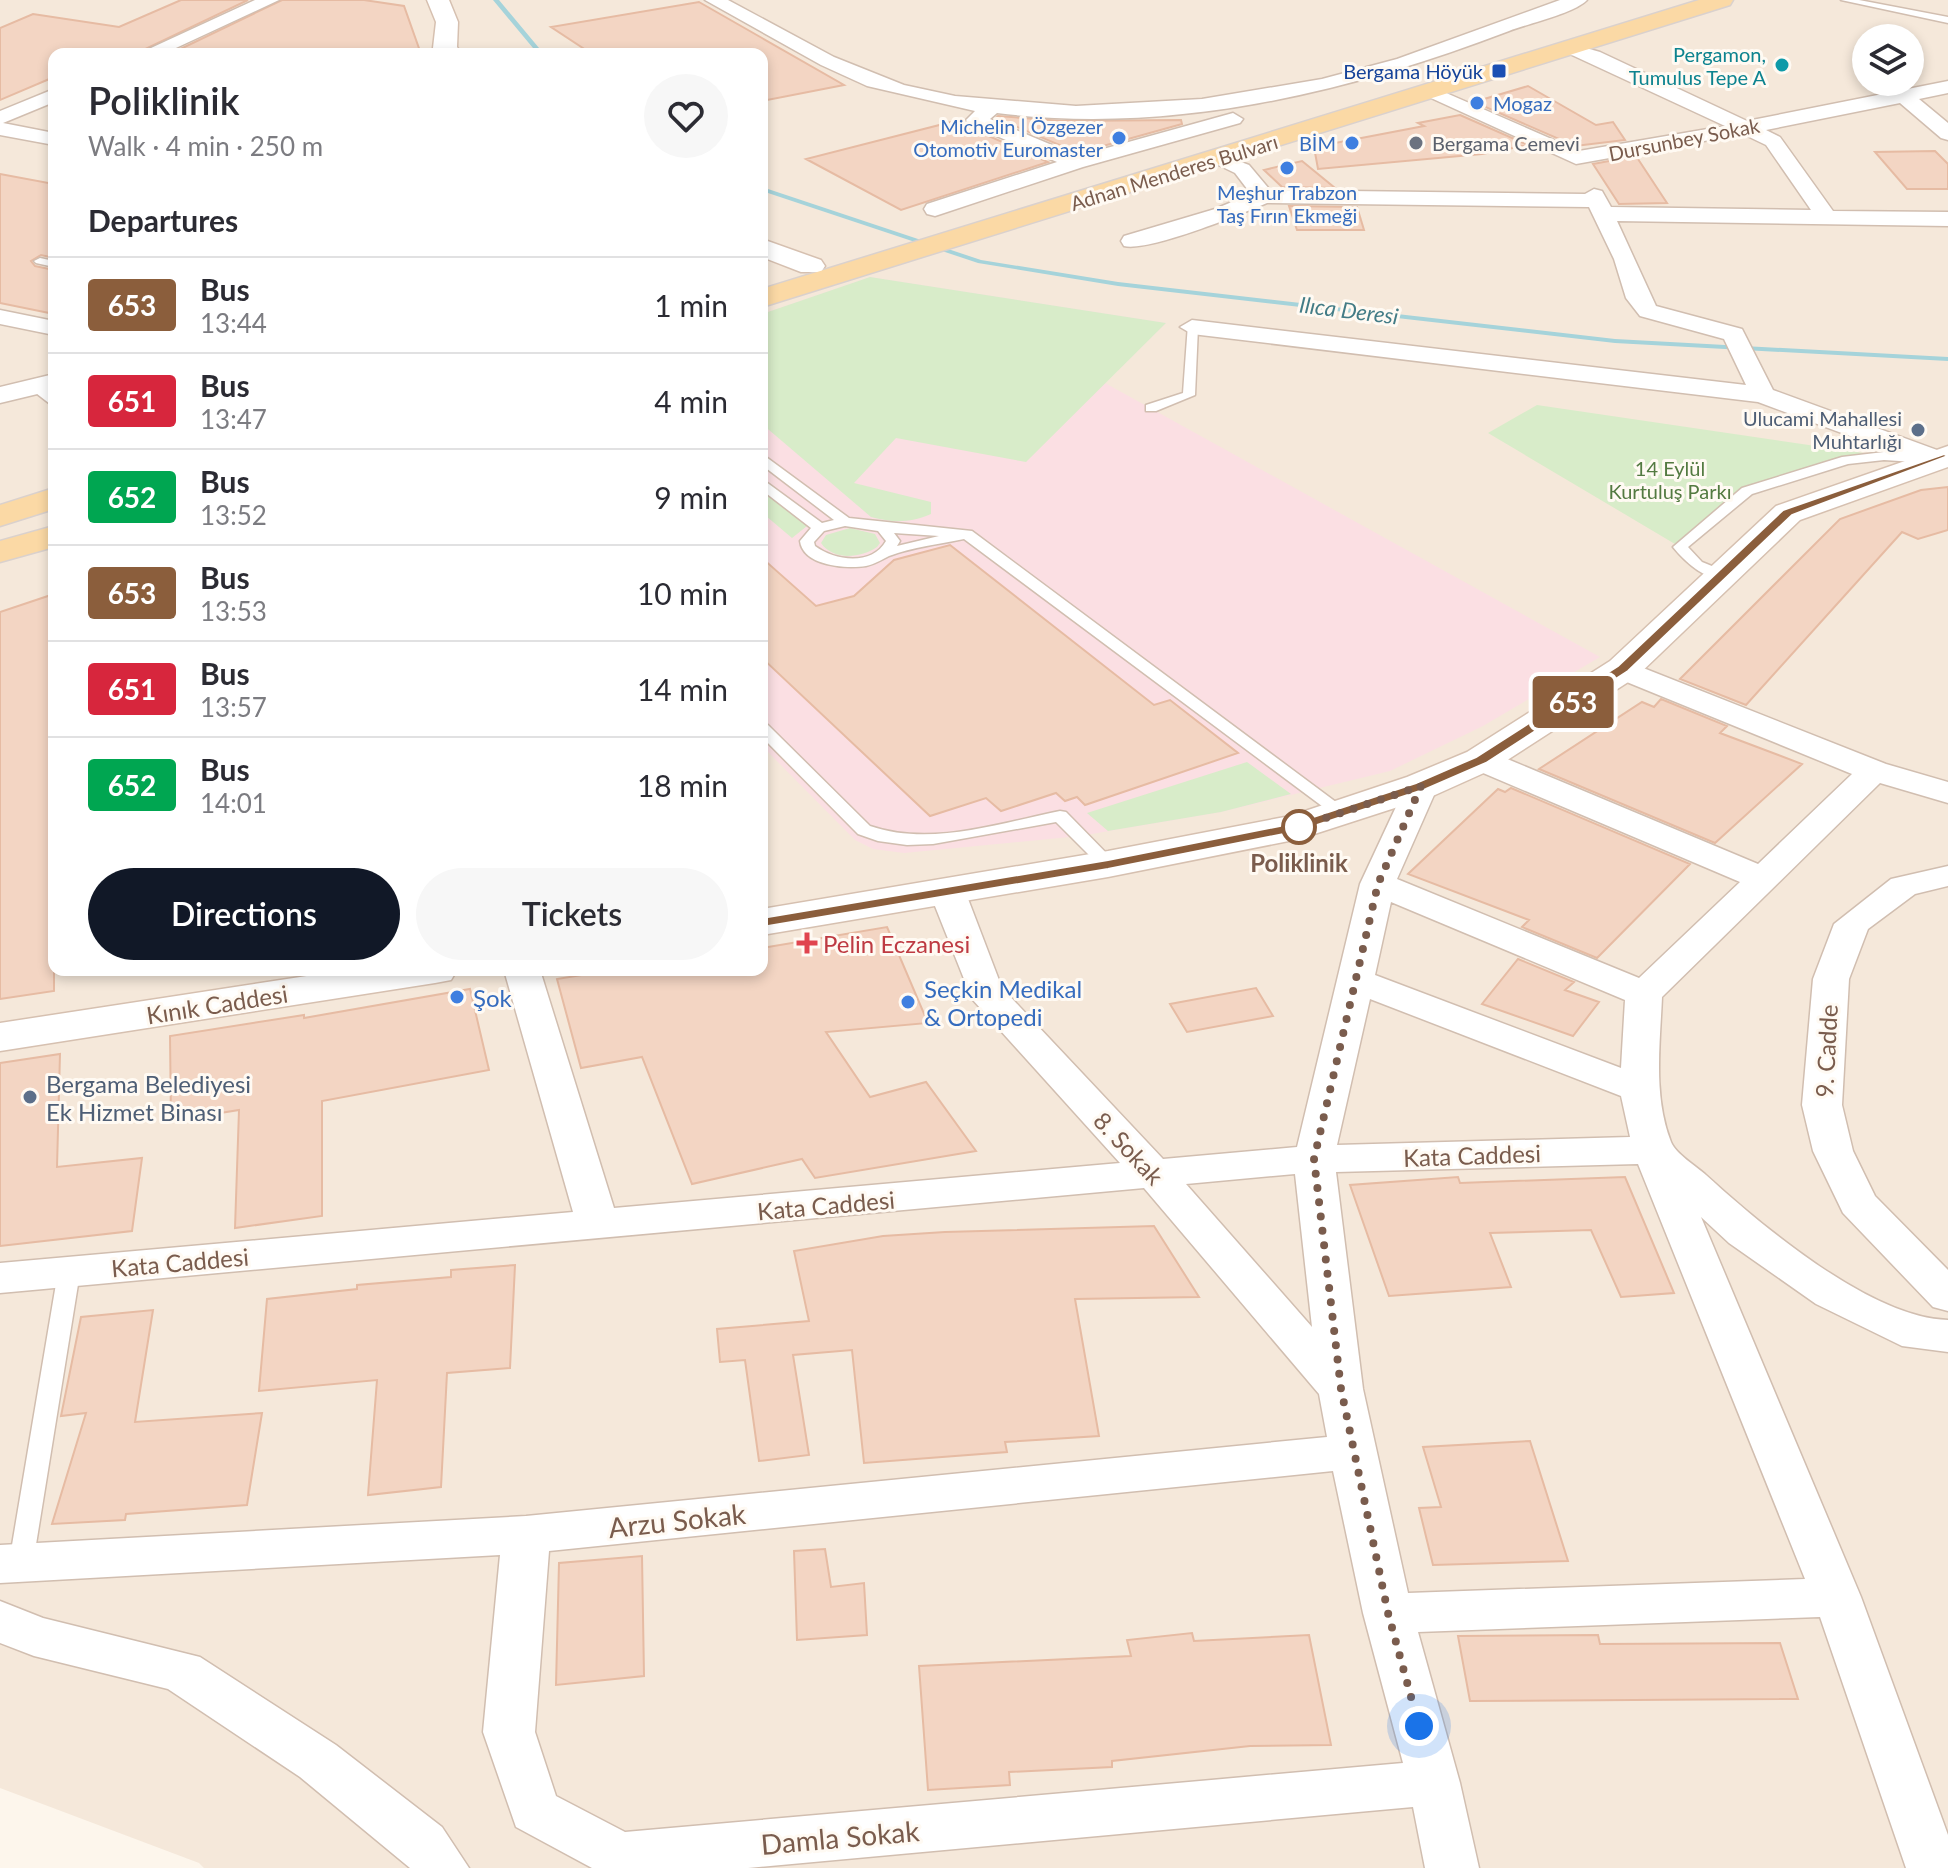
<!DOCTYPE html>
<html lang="en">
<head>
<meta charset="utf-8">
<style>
	body { margin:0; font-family:Lato,sans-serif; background:#f7f7f7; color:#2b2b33; height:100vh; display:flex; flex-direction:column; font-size:30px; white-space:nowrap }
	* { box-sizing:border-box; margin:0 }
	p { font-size:26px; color:#7c7c81 }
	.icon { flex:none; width:44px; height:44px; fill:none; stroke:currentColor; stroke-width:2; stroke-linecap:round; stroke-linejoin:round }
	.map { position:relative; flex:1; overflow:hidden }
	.sheet { position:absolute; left:48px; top:48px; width:720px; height:928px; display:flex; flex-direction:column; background:#fff; border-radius:16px; box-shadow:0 4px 12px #0003 }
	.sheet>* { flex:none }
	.badge { padding:0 16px; border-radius:6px; font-size:28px; line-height:52px }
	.controls { position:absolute; left:1852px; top:24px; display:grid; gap:16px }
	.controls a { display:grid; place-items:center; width:72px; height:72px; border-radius:50%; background:#fff; box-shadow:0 4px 12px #0003; font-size:40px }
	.you { position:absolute; width:40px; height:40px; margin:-20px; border:6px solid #fff; border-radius:50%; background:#1a73e8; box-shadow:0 0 0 12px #1a73e833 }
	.map>.badge { position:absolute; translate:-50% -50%; box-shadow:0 0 0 4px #fff }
	h2 { padding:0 40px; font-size:30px; line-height:72px }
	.round { display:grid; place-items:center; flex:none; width:84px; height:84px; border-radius:42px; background:#f7f7f7 }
	.headline { display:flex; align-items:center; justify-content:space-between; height:136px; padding:0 40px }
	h1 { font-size:38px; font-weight:600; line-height:60px }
	.action { display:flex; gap:16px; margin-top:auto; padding:16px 40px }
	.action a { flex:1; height:92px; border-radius:48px; background:#111827; color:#fff; font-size:32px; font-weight:600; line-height:92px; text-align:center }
	.action a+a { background:#f7f7f7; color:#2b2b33 }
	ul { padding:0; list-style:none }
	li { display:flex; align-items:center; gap:24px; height:96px; padding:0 40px; border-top:2px solid #e1e1e2 }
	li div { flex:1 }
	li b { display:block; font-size:30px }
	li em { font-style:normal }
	li .badge { min-width:88px; font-weight:700; text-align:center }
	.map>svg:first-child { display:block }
	.residential { fill:#f5e8da; fill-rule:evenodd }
	.medical { fill:#fbdfe3 }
	.green { fill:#d8ecc9 }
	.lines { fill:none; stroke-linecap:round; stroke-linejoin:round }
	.stream { fill:#a5d3da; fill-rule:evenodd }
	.building { fill:#f3d5c3; stroke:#e6bba3; stroke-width:2 }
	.lane-casing { stroke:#d1beb0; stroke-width:3 }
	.street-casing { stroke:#d1beb0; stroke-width:3 }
	.secondary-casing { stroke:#d6c0b0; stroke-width:3 }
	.primary-casing { stroke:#dad1cd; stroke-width:3 }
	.lane { fill:#fff; fill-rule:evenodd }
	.street { fill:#fff; fill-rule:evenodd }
	.secondary { fill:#fff; fill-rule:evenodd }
	.primary { fill:#fbd9a5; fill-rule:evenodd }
	.line { fill:#8b5e3c; stroke:#fff; stroke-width:2 }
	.walk { stroke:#7a5c4d; stroke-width:8; stroke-dasharray:0 14.4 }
	.culture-dot { fill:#0f9aa8; stroke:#fffaf3; stroke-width:3 }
	.transit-dot { fill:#1a4fb4; stroke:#fffaf3; stroke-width:3 }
	.shop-dot { fill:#3f7fe0; stroke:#fffaf3; stroke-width:3 }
	.worship-dot { fill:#6b7280; stroke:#fffaf3; stroke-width:3 }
	.service-dot { fill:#5c6f8a; stroke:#fffaf3; stroke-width:3 }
	.stop-dot { fill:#fff; stroke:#8b5e3c; stroke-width:4 }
	.health-dot { fill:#e0444e; stroke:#fffaf3; stroke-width:3 }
	.labels { text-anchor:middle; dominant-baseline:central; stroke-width:6; stroke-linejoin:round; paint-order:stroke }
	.far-culture-label { font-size:20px; fill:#0d838f; stroke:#fffaf3; text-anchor:end }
	.far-transit-label { font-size:20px; fill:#164399; stroke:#fffaf3; text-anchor:end }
	.far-shop-label { font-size:20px; fill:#366cbe; stroke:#fffaf3; text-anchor:end }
	.far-street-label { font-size:20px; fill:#7a5c4d; stroke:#fffaf3 }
	.far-worship-label { font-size:20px; fill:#5b616d; stroke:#fffaf3; text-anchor:start }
	.far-service-label { font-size:20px; fill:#4e5e75; stroke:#fffaf3; text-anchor:end }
	.far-park-label { font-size:20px; fill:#537a41; stroke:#fffaf3 }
	.far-water-label { font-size:22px; font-style:italic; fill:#437c86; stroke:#fffaf3 }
	.stop-label { font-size:24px; font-weight:bold; fill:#7a5c4d; stroke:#fffaf3 }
	.health-label { font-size:24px; fill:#be3a42; stroke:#fffaf3; text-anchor:start }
	.shop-label { font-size:24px; fill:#366cbe; stroke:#fffaf3; text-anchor:start }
	.street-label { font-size:24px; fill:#7a5c4d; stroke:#fffaf3 }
	.service-label { font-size:24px; fill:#4e5e75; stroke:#fffaf3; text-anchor:start }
	.near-street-label { font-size:28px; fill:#7a5c4d; stroke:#fffaf3 }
</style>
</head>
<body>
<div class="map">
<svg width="1948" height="1868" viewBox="0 0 1948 1868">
	<rect width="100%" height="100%" fill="#fdf6ec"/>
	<path class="residential" d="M 0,0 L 1948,0 L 1948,1868 L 204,1868 L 199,1863 L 0,1788 ZM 1866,38 L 1910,38 L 1910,82 L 1866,82 ZM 54,54 L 762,54 L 762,970 L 54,970 Z"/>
	<path class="medical" d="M 870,277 L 1166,323 L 1105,383 L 1600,657 L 1483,726 L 1390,771 L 1221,812 L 1080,836 L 904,853 L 873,849 L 855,840 L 762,746 L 762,314 Z"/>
	<path class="green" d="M 870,277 L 1166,323 L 1026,462 L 896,438 L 854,483 L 931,502 L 931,514 C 910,523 893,523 871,517 L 762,424 L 762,314 Z
		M 1537,405 L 1884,456 L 1847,460 L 1747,491 L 1680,547 L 1488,433 Z
		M 762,489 L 807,526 L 792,538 L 766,516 L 762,517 Z
		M 850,528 L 875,534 L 880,543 L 877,547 C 861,558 833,561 821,543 L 826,535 Z
		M 1247,762 L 1291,794 L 1221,812 L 1108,831 L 1087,813 Z"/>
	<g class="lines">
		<path class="stream" d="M 493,0 L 499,0 L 544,54 L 538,54 Z
			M 762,187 L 981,260 L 1118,282 L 1615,339 L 1948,357 L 1948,361 L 1615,343 L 1118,286 L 978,263 L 762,191 Z"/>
	</g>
	<path class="building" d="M 181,0 L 248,0 L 135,54 L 54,54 L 54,77 L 0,100 L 0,28 L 33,14 L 119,27 Z
		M 282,0 L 364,0 L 404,6 L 421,54 L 170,54 Z
		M 699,2 L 762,38 L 844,85 L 762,101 L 762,54 L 592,54 L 551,27 Z
		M 1528,86 L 1596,125 L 1613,122 L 1625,140 L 1575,146 L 1474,102 Z
		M 1460,115 L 1528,145 L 1482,154 L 1318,169 L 1314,147 L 1424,126 L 1418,123 Z
		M 998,116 L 1062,121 L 1181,120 L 1182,124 L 1078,153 L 996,118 Z
		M 963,119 L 968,127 L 1048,162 L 901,210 L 806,159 Z
		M 1935,151 L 1948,164 L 1948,189 L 1907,189 L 1875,152 Z
		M 1636,156 L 1667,203 L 1619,204 L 1593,164 Z
		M 1302,161 L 1335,188 L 1282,187 L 1264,170 Z
		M 0,174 L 54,184 L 54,258 L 41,255 L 31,261 L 35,266 L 54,270 L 54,314 L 0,303 Z
		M 1289,206 L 1357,207 L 1364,230 L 1297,230 Z
		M 1948,487 L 1948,530 L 1918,539 L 1902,532 L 1746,705 L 1680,679 L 1840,519 L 1921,490 Z
		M 950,545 L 1154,705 L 1170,700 L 1238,753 L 1085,805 L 1077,797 L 1065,801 L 1056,793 L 1001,811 L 986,798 L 930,816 L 762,658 L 762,558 L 816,606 L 854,596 L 894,560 Z
		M 54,594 L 54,991 L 0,999 L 0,612 Z
		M 1661,699 L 1727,726 L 1720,733 L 1802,764 L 1715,843 L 1539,769 L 1642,702 L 1654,707 Z
		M 1511,788 L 1690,864 L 1597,958 L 1522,927 L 1529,920 L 1408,874 L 1498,789 L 1505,792 Z
		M 887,927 L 928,1023 L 826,1032 L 870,1097 L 926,1082 L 976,1151 L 815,1178 L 802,1159 L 692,1184 L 642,1057 L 581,1068 L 557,979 L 612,970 L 762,970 L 762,948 Z
		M 1518,959 L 1574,982 L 1565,990 L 1599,1002 L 1573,1036 L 1482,1004 Z
		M 1256,988 L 1273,1016 L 1187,1032 L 1170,1004 Z
		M 470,989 L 489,1070 L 322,1101 L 322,1216 L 235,1228 L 239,1110 L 171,1121 L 170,1036 L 304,1015 L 304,1018 Z
		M 60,1054 L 57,1167 L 142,1158 L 132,1231 L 0,1246 L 0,1063 Z
		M 1458,1177 L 1460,1183 L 1625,1177 L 1674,1293 L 1621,1297 L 1591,1230 L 1490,1233 L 1511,1287 L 1389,1296 L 1350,1185 Z
		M 1154,1226 L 1199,1297 L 1075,1299 L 1099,1436 L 1005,1442 L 1007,1452 L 864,1463 L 852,1350 L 793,1355 L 809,1455 L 759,1461 L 745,1360 L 720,1362 L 717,1329 L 809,1321 L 794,1251 L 883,1236 L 945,1232 Z
		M 515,1265 L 510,1368 L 447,1373 L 441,1487 L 368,1495 L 377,1380 L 259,1391 L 267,1299 L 357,1289 L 357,1285 L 451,1277 L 451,1270 Z
		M 153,1310 L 135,1422 L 262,1413 L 247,1505 L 126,1514 L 125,1520 L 52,1524 L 86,1413 L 61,1416 L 81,1317 Z
		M 1530,1441 L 1568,1561 L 1433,1565 L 1419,1508 L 1441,1507 L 1423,1447 Z
		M 825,1549 L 831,1587 L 864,1583 L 867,1635 L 797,1640 L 794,1551 Z
		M 642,1556 L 644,1676 L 556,1685 L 559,1563 Z
		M 1192,1633 L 1194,1641 L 1309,1635 L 1331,1745 L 1250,1746 L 1112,1761 L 1112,1767 L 1009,1772 L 1010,1785 L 928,1790 L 919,1666 L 1131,1656 L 1127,1640 Z
		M 1598,1635 L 1600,1644 L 1780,1643 L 1798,1699 L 1470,1701 L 1458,1636 Z"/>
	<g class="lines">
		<g class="lane-casing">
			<path id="lane" d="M 1841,0 L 1859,0 L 1948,17 L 1948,23 Z
				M 40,258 L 54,261 L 54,267 L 36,263 L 34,261 Z
				M 1188,324 L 1198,327 L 1195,395 L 1156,411 L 1146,411 L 1146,405 L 1183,393 Z
				M 32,384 L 40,384 L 54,396 L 54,407 L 32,390 Z
				M 1884,452 L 1930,455 L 1937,459 L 1930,463 L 1884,460 L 1848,464 L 1752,494 L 1688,547 L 1702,562 L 1729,573 L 1729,579 C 1707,582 1686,563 1673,547 L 1742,488 L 1842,457 Z
				M 762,454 L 849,518 L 972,531 L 1352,814 L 1350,818 L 1338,818 L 964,539 C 941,544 912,547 889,556 C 881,560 875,564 866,566 C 846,569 803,566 800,541 L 811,528 L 762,490 L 762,479 L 822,523 L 834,520 L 762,465 ZM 845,526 L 878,531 L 886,541 C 872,566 835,561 815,546 L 814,542 L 824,531 ZM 894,533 L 939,536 L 897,546 L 900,541 Z
				M 762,723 L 768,725 L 870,826 C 931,847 1000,823 1060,811 L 1066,812 L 1117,864 L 1108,869 L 1102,868 L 1056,822 L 933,844 L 907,845 L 878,841 L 858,834 L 762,737 Z
				M 69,1265 L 77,1267 L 80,1272 L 33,1563 L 30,1570 L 21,1572 L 12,1570 L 9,1563 L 58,1272 L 61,1267 Z"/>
		</g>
		<g class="street-casing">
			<path id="street" d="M 255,0 L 279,0 L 163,54 L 138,54 Z
				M 705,0 L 728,0 L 834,57 L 904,85 L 955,96 L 1076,106 L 1202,99 L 1322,79 L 1397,59 L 1560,0 L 1587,0 C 1575,13 1527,24 1509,31 C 1347,93 1171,135 997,113 L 990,119 L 1078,156 L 1233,113 L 1243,119 L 1240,123 L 1083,167 L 935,216 L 927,214 L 924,209 L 927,204 L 1057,162 L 969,124 L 966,120 L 975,111 L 867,86 L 821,65 Z
				M 1568,43 L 1600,52 L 1747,121 L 1948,81 L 1948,93 L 1919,99 L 1948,123 L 1948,140 L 1941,138 L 1900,103 L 1766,130 L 1780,137 L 1833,211 L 1948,212 L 1948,226 L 1617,221 L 1656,306 L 1742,329 L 1773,390 L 1948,454 L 1948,466 L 1931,466 L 1758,402 L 1192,334 L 1180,327 L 1192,320 L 1746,385 L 1724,339 L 1640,316 L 1626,298 L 1614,259 L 1589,207 L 1267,203 C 1241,214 1149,252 1124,246 L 1121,241 L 1124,236 L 1215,209 L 1251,194 L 1235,173 L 1206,159 L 1217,153 L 1249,165 L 1270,190 L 1585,194 L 1594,189 L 1602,191 L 1611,207 L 1811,210 L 1766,145 L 1743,134 L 1576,164 L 1420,93 L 1430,87 L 1437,89 L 1579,151 L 1725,126 L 1559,49 Z
				M 54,89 L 54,102 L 3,123 L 54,133 L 54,145 L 0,135 L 0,111 Z
				M 0,310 L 54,321 L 54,335 L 0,324 Z
				M 54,374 L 54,390 L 0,403 L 0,387 Z
				M 1623,660 L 1886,764 L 1948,782 L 1948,803 L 1880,783 L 1662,997 C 1660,1045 1653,1096 1671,1142 C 1676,1154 1696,1166 1706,1175 C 1762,1226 1871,1318 1948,1320 L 1948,1352 L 1902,1346 L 1816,1304 L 1729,1243 L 1701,1217 L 1861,1597 L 1948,1835 L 1948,1868 L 1906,1868 L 1820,1617 L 1418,1632 L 1460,1783 L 1479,1868 L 1425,1868 L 1413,1807 L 748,1868 L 592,1868 L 516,1827 L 483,1732 L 500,1555 L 0,1583 L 0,1545 L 526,1516 L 1327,1437 L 1319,1394 L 1144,1188 L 0,1293 L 0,1263 L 573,1212 L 504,970 L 540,970 L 614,1208 L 1120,1163 L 972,999 L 929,891 L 935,884 L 947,880 L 959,884 L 965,891 L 1002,988 L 1163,1159 L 1297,1147 L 1360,884 L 1409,779 L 1421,776 L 1433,779 L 1438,786 L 1397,879 L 1639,978 L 1740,882 L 1469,767 L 1465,760 L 1469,753 L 1481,750 L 1493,753 L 1758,864 L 1852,774 L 1612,676 L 1608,669 L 1612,662 ZM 1391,902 L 1625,1000 L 1621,1068 L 1375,975 ZM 1370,999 L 1621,1096 L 1630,1137 L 1337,1145 ZM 1638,1164 L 1805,1579 L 1408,1593 L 1363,1389 L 1336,1172 ZM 1295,1174 L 1312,1327 L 1186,1184 ZM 1333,1471 L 1363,1613 L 1403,1763 L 625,1832 L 556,1796 L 535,1732 L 549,1551 Z
				M 1948,866 L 1948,886 L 1915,894 L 1868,929 L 1849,979 L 1842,1105 L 1853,1151 L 1875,1196 L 1948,1270 L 1948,1311 L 1933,1307 L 1843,1213 L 1813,1151 L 1802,1105 L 1813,979 L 1834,924 L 1891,879 Z
				M 0,1601 L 43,1618 L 200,1657 L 336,1745 L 442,1827 L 469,1868 L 410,1868 L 300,1777 L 168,1689 L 34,1656 L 0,1643 Z"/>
		</g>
		<g class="secondary-casing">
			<path id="secondary" d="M 427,0 L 449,0 L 458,22 L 457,47 L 462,54 L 438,54 L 433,48 L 436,22 Z
				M 762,239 L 821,260 L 825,266 L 821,272 L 801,272 L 762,257 Z
				M 1948,446 L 1948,467 L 1800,520 L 1636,677 L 1495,768 L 1435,795 L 1299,839 L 1108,877 L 762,935 L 762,909 L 1108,851 L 1290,816 L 1407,777 L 1467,752 L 1610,661 L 1776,506 Z
				M 346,970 L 457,970 L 451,980 L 435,983 L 0,1051 L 0,1023 Z"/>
		</g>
		<g class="primary-casing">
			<path id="primary" d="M 1699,0 L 1733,0 L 1730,5 L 762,307 L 762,289 Z
				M 54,488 L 54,509 L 0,526 L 0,505 Z
				M 54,526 L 54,547 L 0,562 L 0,541 Z"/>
		</g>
		<use href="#lane" class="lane"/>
		<use href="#street" class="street"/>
		<use href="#secondary" class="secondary"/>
		<use href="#primary" class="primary"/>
	</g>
	<path class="line" d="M 1944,454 L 1948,456 L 1792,515 L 1628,671 L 1486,763 L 1426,789 L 1299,831 L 1108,869 L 762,927 L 754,922 L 762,918 L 1108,860 L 1295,823 L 1416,783 L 1476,757 L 1618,666 L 1783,510 Z"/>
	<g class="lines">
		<path class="walk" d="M 1299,827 L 1421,786 L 1378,884 L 1314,1159 L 1341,1389 L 1388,1613 L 1419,1726"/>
	</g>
	<circle class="culture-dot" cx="1782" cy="65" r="8"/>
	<rect class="transit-dot" x="1491" y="63" width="16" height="16" rx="4"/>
	<g class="shop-dot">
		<circle cx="1477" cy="103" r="8"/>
		<circle cx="1119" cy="138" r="8"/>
		<circle cx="1352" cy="143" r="8"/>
		<circle cx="1287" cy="168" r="8"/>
		<circle cx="457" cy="997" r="8"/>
		<circle cx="908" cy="1002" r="8"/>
	</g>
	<circle class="worship-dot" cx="1416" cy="143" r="8"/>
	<g class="service-dot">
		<circle cx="1918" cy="430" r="8"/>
		<circle cx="30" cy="1097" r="8"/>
	</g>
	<circle class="stop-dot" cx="1299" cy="827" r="16"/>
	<path class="health-dot" d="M803 931h8v8h8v8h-8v8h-8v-8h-8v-8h8z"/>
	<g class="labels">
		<g class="far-culture-label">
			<text x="1766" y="54">Pergamon,<tspan x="1766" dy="23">Tumulus Tepe A</tspan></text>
		</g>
		<g class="far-transit-label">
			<text x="1483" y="71">Bergama Höyük</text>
		</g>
		<g class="far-shop-label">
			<text x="1493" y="103" text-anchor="start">Mogaz</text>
			<text x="1103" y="126">Michelin | Özgezer<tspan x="1103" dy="23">Otomotiv Euromaster</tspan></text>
			<text x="1336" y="143">BİM</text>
			<text x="1287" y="192" text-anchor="middle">Meşhur Trabzon<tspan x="1287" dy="23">Taş Fırın Ekmeği</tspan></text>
		</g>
		<g class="far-street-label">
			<text transform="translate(1684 139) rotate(-11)">Dursunbey Sokak</text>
			<text transform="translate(1174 172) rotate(-17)">Adnan Menderes Bulvarı</text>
		</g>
		<g class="far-worship-label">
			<text x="1432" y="143">Bergama Cemevi</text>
		</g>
		<g class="far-service-label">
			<text x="1902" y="418">Ulucami Mahallesi<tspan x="1902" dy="23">Muhtarlığı</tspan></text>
		</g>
		<g class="far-park-label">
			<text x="1670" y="468">14 Eylül<tspan x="1670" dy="23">Kurtuluş Parkı</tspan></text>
		</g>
		<g class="far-water-label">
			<text transform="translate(1349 310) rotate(7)">Ilıca Deresi</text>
		</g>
		<g class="stop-label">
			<text x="1299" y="862">Poliklinik</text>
		</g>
		<g class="health-label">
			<text x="823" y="943">Pelin Eczanesi</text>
		</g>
		<g class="shop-label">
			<text x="924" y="988">Seçkin Medikal<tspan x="924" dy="28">&amp; Ortopedi</tspan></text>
			<text x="473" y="997">Şok</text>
		</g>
		<g class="street-label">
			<text transform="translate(217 1004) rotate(-9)">Kınık Caddesi</text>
			<text transform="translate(1826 1051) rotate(-87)">9. Cadde</text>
			<text transform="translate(1129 1148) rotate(47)">8. Sokak</text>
			<text transform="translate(1472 1155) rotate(-2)">Kata Caddesi</text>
			<text transform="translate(826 1205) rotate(-5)">Kata Caddesi</text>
			<text transform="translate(180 1262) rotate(-5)">Kata Caddesi</text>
		</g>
		<g class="service-label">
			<text x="46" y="1083">Bergama Belediyesi<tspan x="46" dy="28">Ek Hizmet Binası</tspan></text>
		</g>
		<g class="near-street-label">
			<text transform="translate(677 1520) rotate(-6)">Arzu Sokak</text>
			<text transform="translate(840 1837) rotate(-5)">Damla Sokak</text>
		</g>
	</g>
</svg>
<div class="controls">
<a><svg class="icon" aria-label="layers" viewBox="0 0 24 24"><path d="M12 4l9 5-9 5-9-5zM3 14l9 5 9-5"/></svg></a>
</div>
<div class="you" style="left:1419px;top:1726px"></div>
<b class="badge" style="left:1573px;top:702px;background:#8b5e3c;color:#fff">653</b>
<section class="sheet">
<div class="headline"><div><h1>Poliklinik</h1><p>Walk · 4 min · 250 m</p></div><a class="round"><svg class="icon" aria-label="heart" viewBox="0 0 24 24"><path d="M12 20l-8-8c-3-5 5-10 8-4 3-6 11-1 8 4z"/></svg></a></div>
<h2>Departures</h2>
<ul>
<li><span class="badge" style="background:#8b5e3c;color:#fff">653</span><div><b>Bus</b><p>13:44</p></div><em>1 min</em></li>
<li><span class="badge" style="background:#d7263d;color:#fff">651</span><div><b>Bus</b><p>13:47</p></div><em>4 min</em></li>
<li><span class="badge" style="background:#00a651;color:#fff">652</span><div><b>Bus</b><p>13:52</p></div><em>9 min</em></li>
<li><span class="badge" style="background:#8b5e3c;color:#fff">653</span><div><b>Bus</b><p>13:53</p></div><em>10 min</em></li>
<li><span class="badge" style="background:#d7263d;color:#fff">651</span><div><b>Bus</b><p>13:57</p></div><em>14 min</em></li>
<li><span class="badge" style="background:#00a651;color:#fff">652</span><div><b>Bus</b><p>14:01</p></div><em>18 min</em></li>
</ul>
<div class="action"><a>Directions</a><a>Tickets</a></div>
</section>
</div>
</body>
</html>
